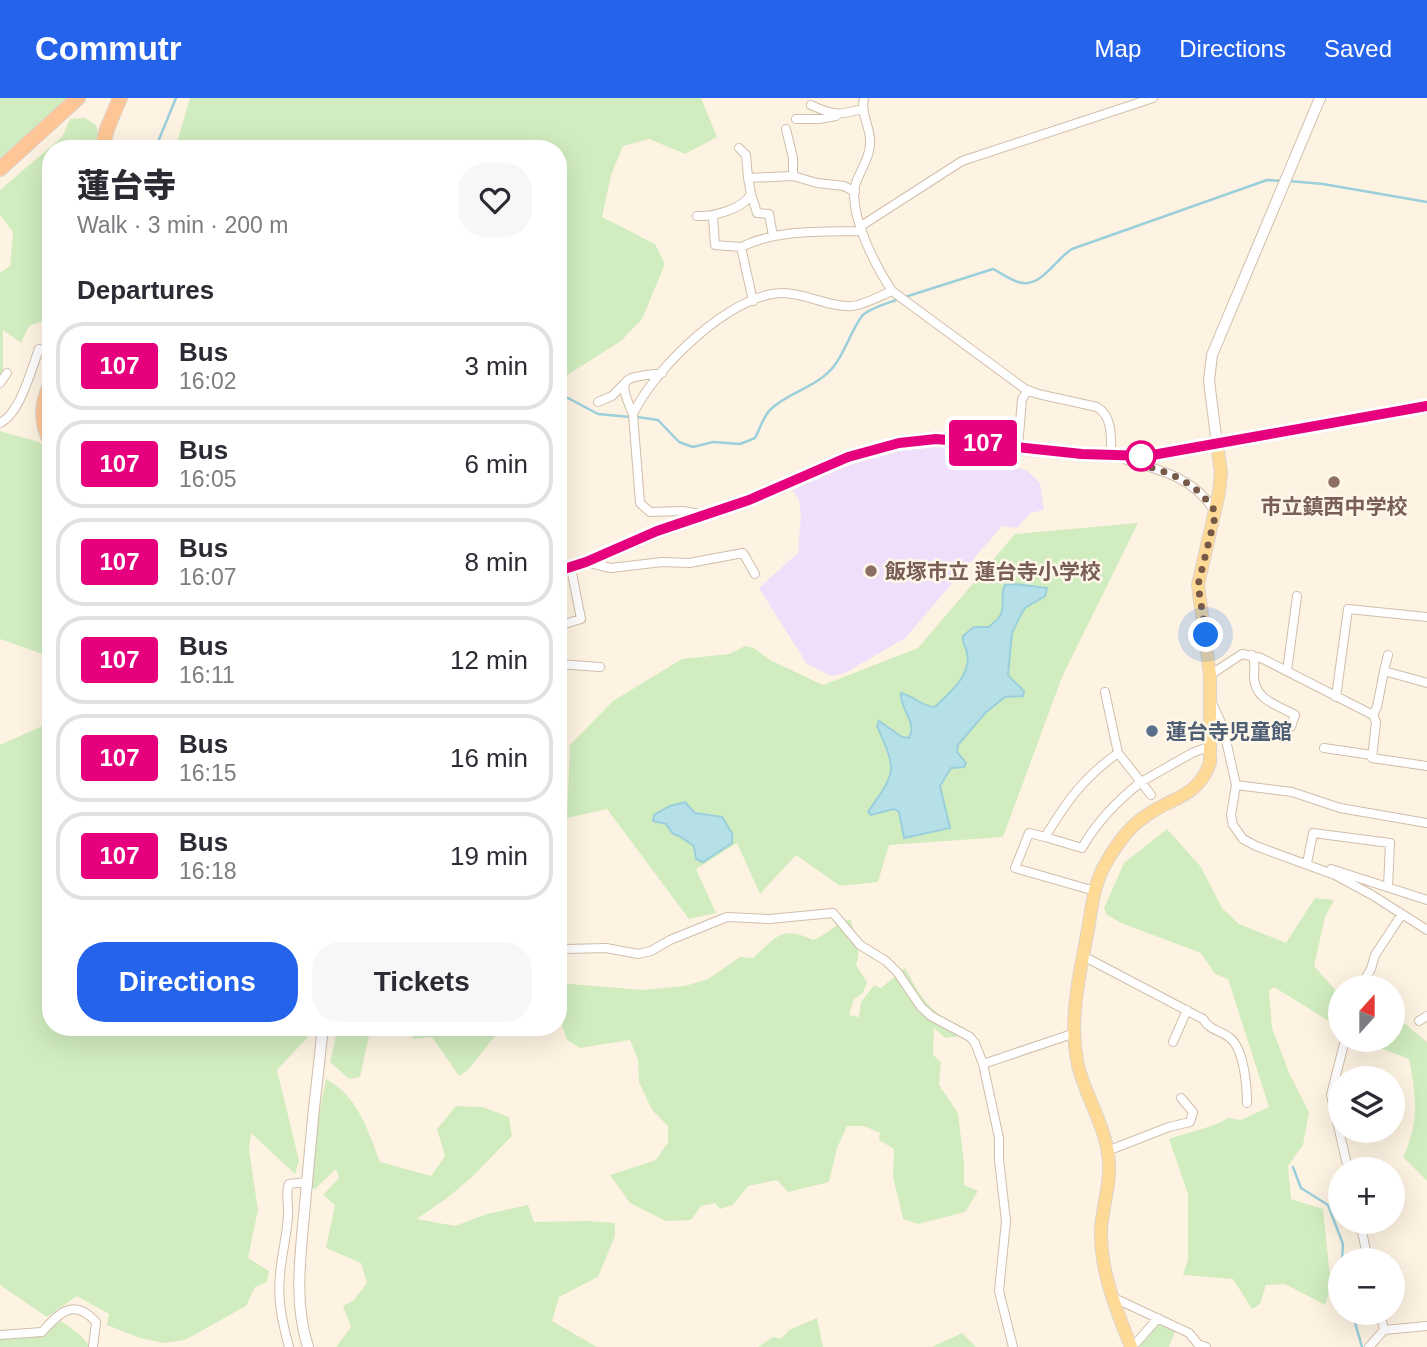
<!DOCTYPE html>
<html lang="en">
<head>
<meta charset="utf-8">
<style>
	body { margin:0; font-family:Helvetica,"Noto Sans JP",sans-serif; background:#f7f7f7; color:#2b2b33; height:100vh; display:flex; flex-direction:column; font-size:26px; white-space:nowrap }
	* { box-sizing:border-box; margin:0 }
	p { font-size:23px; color:#7c7c81 }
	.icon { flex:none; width:38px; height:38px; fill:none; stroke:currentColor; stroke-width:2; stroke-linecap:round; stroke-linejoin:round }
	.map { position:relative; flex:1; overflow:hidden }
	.side { position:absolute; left:42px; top:42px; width:525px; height:896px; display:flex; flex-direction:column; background:#fff; border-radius:28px; box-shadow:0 7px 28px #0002 }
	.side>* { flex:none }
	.badge { padding:0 14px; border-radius:5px; font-size:24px; line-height:46px }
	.needle { width:46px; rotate:21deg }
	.controls { position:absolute; left:1328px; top:877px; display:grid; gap:14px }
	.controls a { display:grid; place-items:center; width:77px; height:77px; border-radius:50%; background:#fff; box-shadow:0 7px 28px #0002; font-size:35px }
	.you { position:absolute; width:35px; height:35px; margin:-18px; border:5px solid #fff; border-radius:50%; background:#1a73e8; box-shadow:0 0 0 10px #1a73e833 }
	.map>.badge { position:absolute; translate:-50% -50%; box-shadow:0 0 0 4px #fff }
	h2 { padding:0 35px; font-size:26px; line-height:63px }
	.round { display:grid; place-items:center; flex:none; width:74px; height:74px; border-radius:28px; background:#f7f7f7 }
	.headline { display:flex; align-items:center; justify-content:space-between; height:119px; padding:0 35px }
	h1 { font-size:33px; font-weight:800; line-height:52px }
	.action { display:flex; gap:14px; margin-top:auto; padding:14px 35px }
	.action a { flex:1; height:80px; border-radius:28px; background:#2563eb; color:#fff; font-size:28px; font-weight:800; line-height:80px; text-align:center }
	.action a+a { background:#f7f7f7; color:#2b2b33 }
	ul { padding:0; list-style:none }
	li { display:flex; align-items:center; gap:21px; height:88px; margin:0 14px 10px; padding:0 21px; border:4px solid #e1e1e2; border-radius:28px }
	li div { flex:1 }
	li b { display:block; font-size:26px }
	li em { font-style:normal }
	li .badge { min-width:77px; font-weight:700; text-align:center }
	header { display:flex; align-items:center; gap:42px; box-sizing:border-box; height:98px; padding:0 35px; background:#2563eb; color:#fff }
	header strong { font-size:33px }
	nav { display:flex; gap:38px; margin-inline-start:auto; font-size:24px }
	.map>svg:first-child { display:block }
	.education { fill:#f0dffa }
	.green { fill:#d1ecbf }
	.water { fill:#b5e0e8; stroke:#9bcfdb; stroke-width:2 }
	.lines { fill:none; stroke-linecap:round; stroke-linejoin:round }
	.stream { stroke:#9bcfdb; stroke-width:2.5 }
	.minor-casing { stroke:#d1bdab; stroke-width:10 }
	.tertiary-casing { stroke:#d1bdab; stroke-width:12 }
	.primary-casing { stroke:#dcd4cf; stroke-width:14 }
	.trunk-casing { stroke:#dcd4cf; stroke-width:16 }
	.minor { stroke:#fff; stroke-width:8 }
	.tertiary { stroke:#fff; stroke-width:10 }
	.primary { stroke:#ffda97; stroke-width:12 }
	.trunk { stroke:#fec696; stroke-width:14 }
	.line-casing { stroke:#fff; stroke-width:16 }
	.line { stroke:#e6007e; stroke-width:10 }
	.walk { stroke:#775947; stroke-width:7; stroke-dasharray:0 12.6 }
	.stop-dot { fill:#fff; stroke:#e6007e; stroke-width:3.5 }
	.education-dot { fill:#8d6e63; stroke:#fff7e9; stroke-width:2.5 }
	.service-dot { fill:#5c6f8a; stroke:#fff7e9; stroke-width:2.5 }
	.labels { text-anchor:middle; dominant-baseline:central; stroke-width:5; stroke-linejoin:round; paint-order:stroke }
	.education-label { font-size:21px; font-weight:bold; fill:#785e54; stroke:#fff7e9 }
	.service-label { font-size:21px; font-weight:bold; fill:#4e5e75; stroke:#fff7e9; text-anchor:start }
</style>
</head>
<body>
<header>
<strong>Commutr</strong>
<nav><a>Map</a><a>Directions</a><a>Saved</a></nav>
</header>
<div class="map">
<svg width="1427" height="1249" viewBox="0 0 1427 1249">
	<rect width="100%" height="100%" fill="#fef3e2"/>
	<path class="education" d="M 934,348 L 999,352 L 999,365 L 1026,372 L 1040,385 L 1044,412 L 1030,415 L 1017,430 L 1002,428 L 905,540 L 845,575 L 832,578 L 807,566 L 759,490 L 798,455 L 801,417 L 799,401 L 792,392 L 865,360 L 903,350 Z"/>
	<path class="green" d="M 0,0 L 70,0 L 0,64 Z
		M 190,0 L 701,0 L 717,39 L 685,56 L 649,41 L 623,48 L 611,77 L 602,119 L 655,146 L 665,166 L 642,221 L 621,243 L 564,279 L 558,286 L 558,51 L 175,51 Z
		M 85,20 L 96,27 L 103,51 L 51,51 L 51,220 L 29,228 L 21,245 L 3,232 L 3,284 L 0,286 L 0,175 L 10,168 L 13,134 L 0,117 L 0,92 L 62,39 L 70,21 Z
		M 0,333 L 39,344 L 51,353 L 51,559 L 0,541 Z
		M 1138,425 L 1062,579 L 1003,739 L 889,747 L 878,784 L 840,788 L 796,757 L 760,796 L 737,745 L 696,771 L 716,815 L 689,821 L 607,711 L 567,720 L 570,647 L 613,603 L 682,561 L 729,556 L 745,548 L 754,550 L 770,562 L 823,587 L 918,550 L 1015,436 Z
		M 51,624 L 51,929 L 302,929 L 308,939 L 277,972 L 299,1063 L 295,1076 L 251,1035 L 249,1052 L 258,1112 L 248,1160 L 269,1173 L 267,1184 L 255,1189 L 246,1208 L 185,1242 L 163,1245 L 140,1240 L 107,1227 L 109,1216 L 77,1198 L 47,1219 L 0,1187 L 0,647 Z
		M 1167,731 L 1201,769 L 1222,810 L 1239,826 L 1286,845 L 1315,800 L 1334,802 L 1325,819 L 1314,868 L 1340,897 L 1340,930 L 1274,889 L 1269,893 L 1272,930 L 1290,977 L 1309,1014 L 1303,1047 L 1288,1068 L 1291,1101 L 1323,1111 L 1331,1188 L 1325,1207 L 1285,1186 L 1266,1187 L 1260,1206 L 1252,1211 L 1233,1181 L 1183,1177 L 1188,1161 L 1188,1096 L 1169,1041 C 1186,1035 1215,1029 1228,1020 L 1241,1022 L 1269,1009 L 1228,881 L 1215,876 L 1201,855 L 1121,825 L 1106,816 L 1104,810 L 1124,765 Z
		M 851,821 C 854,840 862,849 856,867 L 867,884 L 863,895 L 854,901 L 849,917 L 859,919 L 861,904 L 874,887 L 881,890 L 905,870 C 921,900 931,917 964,929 L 959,938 L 945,940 L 934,930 L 933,957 L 941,964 L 939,987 L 958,1015 L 964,1065 L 964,1087 L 978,1093 L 965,1114 L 918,1126 L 903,1121 L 893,1079 L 894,1051 L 879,1042 L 880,1035 L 864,1028 L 847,1028 L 837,1050 L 829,1084 L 788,1094 L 777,1082 L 748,1088 L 733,1107 L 720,1111 L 715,1105 L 701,1108 L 691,1122 L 666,1123 L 630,1105 L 610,1077 L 656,1062 L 668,1044 L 668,1028 L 652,1012 L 639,984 L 638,962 L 630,942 L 580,950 L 567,942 L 558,916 L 558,885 L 643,892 L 685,888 L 708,881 L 740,859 L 753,860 C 777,839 780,827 813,842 C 828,836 836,825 851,821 Z
		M 1393,916 L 1427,944 L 1427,1083 L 1403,1059 C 1420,1023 1416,998 1409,961 L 1359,942 L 1393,942 Z
		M 338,929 L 371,929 L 360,979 L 349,981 L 330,964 Z
		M 411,929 L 502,929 L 468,972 L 459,978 L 432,939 L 413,941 Z
		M 326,981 C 358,998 368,1033 380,1064 L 431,1078 L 445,1058 L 437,1031 L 456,1008 L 483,1009 L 509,1019 L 512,1038 L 472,1079 L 447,1100 L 417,1121 L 455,1128 L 487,1116 L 528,1107 L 534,1124 L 588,1123 L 615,1125 L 615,1138 L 598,1179 L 559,1199 L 552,1223 L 597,1249 L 336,1249 L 351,1229 L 343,1208 L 353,1203 L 367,1185 L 361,1165 L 326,1150 L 335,1107 L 323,1097 L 339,1080 L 336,1071 L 315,1091 L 305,1088 Z
		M 817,1220 L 823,1249 L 758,1249 L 773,1239 L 781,1241 L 789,1232 Z
		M 61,1223 L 80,1237 L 91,1249 L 0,1249 L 0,1240 C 26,1241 40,1239 61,1223 Z
		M 1158,1224 L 1176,1231 L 1169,1249 L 1140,1249 L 1139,1246 Z
		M 962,1235 L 976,1249 L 932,1249 Z"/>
	<path class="water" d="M 1015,486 L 1047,490 L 1045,498 L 1025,510 L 1019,520 L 1012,535 L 1008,577 C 1013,584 1020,587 1024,594 L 1023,598 L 1005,599 L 985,615 L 958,647 L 957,654 L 966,665 L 964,669 L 951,670 L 940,688 L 950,730 L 904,740 L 899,714 L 894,711 L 871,717 L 868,714 C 897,672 897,674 877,628 L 879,623 L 902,639 L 909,640 C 918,624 899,611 901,595 C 914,598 922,609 935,609 C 949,595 972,577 967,555 C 966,548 962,546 963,538 L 974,529 L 989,529 C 993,525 999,521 1001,516 C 1005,506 1000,497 1005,487 Z
		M 685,704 L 695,715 L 722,719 L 732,735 L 732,745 L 703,764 L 696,761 L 694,748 L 679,738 L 673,736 L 666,726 L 653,723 L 654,717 L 670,708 Z"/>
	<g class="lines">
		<path class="stream" d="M 155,51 L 176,0
			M 1289,83 L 1323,86 L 1427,104
			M 905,199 L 993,171 C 1001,175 1009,181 1018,184 C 1040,192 1056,160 1072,151 L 1267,82 L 1283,83
			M 558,298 L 566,299 L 598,316 L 630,319
			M 637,319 L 658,322 L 679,344 L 693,349 L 713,344 L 740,346 L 755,340 C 760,331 763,318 771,311 C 789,294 818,289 834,268 C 845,255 855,223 864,216 C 873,209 888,205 899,201
			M 1293,1069 L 1301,1090 L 1328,1107 L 1343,1146 L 1342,1162
			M 1352,1214 L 1362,1249"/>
		<g class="minor-casing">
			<path id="minor" d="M 864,0 C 860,17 872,31 870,47 C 869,62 859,74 855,88 C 849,117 876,169 892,193 L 1025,291 L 1038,296 L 1097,309 C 1113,318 1111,341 1111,357 L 1114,358
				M 811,7 C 834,18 839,17 863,11
				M 796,21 L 819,21 L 836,18
				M 786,31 L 793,60 L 793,78
				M 739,50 L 746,57 L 748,80
				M 751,96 L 757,115 L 769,116 L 773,138
				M 697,118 C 713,119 743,111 751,96 L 748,80 L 793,78 L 817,85 L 844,88 L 855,94
				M 713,119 L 715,147 L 741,149
				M 861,128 L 962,63 L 1153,0
				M 753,203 L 741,149 C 778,131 822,134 862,133
				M 0,285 L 7,275
				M 598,304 L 612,298 L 623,287
				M 633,316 C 616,278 623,280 662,275
				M 0,325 C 20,316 31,272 39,251 L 51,256
				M 1018,349 L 1022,301 L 1028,292
				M 1126,362 C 1161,372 1195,380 1215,414
				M 700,416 L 683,413 L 650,414 L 640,405 L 633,316 C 654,271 731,195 783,195 C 805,195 831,210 852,208 C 864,207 880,198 892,193
				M 589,465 L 611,470 L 662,464 L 689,465 L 743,455 L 755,476
				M 558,528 L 581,521 L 571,470
				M 1252,557 C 1256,566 1254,571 1254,580 C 1256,603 1278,607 1295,617 L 1291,629
				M 558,566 L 600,569
				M 1287,573 L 1297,498
				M 1384,573 L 1388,557
				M 1210,577 L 1242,556 L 1261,560 L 1373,617 L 1376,624 L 1372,660 L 1427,668
				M 1105,594 L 1118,655
				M 1336,599 L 1348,511 L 1427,519
				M 1213,607 L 1223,629 L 1236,687 L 1231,717 L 1233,727 L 1243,741 L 1256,748 L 1335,777 L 1372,797 L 1427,832
				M 1373,617 L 1377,609 L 1384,573 L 1427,585
				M 1324,650 L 1372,657
				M 1236,687 L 1292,694 L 1340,710 L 1427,725
				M 1045,739 L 1082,750 C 1097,723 1117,703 1141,684 L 1151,697
				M 1307,765 L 1313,735 L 1390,745 L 1388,789
				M 1331,771 L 1427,802
				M 1095,793 L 1015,770 L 1029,735 L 1045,739 C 1067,703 1083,680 1118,655 L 1141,684 L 1192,655 L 1211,648
				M 558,848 L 566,851 L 606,850 L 638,856 L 651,853 L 670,842 L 727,819 L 769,821 L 833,815 L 860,847 L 886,863 L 898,875 L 921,909 L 931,918 L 970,939 L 975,945 L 983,966 L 999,1040 L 999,1062 L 1006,1123 L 999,1193 L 1013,1249
				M 1083,858 L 1203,921 C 1209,932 1220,932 1230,940 C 1244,951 1247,988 1247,1005
				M 1360,889 L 1371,871 L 1375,857 L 1402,816
				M 1419,923 L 1427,918
				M 1345,942 L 1331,997 L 1348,1071
				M 1173,944 L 1187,912
				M 983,966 L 1075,935
				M 1107,1053 L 1169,1029 L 1190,1024 L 1193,1014 L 1181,1000
				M 1360,1124 L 1368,1162
				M 1112,1199 L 1189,1235 L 1198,1246 L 1206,1249
				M 1380,1214 L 1384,1232
				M 0,1237 L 42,1234 C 59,1215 74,1199 96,1224 L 93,1249
				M 1130,1247 L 1137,1244 L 1158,1220
				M 289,1249 C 283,1227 277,1202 280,1178 C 281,1158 287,1138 288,1118 C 289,1106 285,1096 289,1086 L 307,1084
				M 1369,1249 L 1384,1232 L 1427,1228"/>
		</g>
		<g class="tertiary-casing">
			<path id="tertiary" d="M 1217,346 L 1209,283 L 1212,257 L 1320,0
				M 308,1249 C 293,1202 301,1154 305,1106 C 310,1047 316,988 323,929"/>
		</g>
		<g class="primary-casing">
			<path id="primary" d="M 1131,1249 C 1116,1211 1100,1173 1101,1132 C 1102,1111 1110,1089 1109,1068 C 1109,1033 1086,1001 1078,967 C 1068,922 1080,875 1088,831 C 1092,809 1094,784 1106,765 C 1116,747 1130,728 1147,717 C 1174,698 1197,700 1210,665 L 1210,577 L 1198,487 L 1219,395 L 1221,375 L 1217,346"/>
		</g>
		<g class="trunk-casing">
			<path id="trunk" d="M 102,51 L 107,31 L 120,0
				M 0,71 L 78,0
				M 51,285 C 41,306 40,324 51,345
				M 558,473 L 586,464 L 658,433 L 749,402 L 848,359 L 899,345 L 936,341 L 1082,356 L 1147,358 L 1427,308"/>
		</g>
		<use href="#minor" class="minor"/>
		<use href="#tertiary" class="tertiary"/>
		<use href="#primary" class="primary"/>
		<use href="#trunk" class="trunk"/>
	</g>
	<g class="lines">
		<g class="line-casing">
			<path id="line" d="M 558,473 L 586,464 L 657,433 L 749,402 L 848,359 L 899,345 L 936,341 L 960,343 L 1082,356 L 1147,358 L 1427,308"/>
		</g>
		<use href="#line" class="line"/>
		<path class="walk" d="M 1141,358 L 1136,365 C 1171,375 1196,383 1216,415 L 1198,487 L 1206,537"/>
	</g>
	<circle class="stop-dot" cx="1141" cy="358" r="14"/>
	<g class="education-dot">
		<circle cx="1334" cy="384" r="7"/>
		<circle cx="871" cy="473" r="7"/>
	</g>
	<circle class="service-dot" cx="1152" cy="633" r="7"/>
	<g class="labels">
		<g class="education-label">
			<text x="1334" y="408">市立鎮西中学校</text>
			<text x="885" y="473" text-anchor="start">飯塚市立 蓮台寺小学校</text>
		</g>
		<g class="service-label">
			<text x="1166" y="633">蓮台寺児童館</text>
		</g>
	</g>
</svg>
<div class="controls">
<a><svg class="needle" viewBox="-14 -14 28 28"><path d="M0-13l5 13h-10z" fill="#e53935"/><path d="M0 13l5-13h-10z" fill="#7c7c81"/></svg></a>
<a><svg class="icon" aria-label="layers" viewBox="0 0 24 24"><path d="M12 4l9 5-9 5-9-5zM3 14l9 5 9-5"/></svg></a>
<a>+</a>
<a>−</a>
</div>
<div class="you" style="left:1206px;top:537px"></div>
<b class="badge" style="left:983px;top:345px;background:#e6007e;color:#fff">107</b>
<section class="side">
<div class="headline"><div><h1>蓮台寺</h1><p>Walk · 3 min · 200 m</p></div><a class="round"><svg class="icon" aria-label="heart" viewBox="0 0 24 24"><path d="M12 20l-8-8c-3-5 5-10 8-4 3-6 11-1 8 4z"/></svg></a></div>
<h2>Departures</h2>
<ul>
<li><span class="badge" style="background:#e6007e;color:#fff">107</span><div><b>Bus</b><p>16:02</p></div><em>3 min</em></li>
<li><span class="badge" style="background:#e6007e;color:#fff">107</span><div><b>Bus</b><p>16:05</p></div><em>6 min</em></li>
<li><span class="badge" style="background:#e6007e;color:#fff">107</span><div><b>Bus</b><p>16:07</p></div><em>8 min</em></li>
<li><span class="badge" style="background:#e6007e;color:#fff">107</span><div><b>Bus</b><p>16:11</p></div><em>12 min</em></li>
<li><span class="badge" style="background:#e6007e;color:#fff">107</span><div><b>Bus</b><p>16:15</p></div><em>16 min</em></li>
<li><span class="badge" style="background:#e6007e;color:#fff">107</span><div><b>Bus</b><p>16:18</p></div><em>19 min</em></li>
</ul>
<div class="action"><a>Directions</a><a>Tickets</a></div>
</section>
</div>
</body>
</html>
